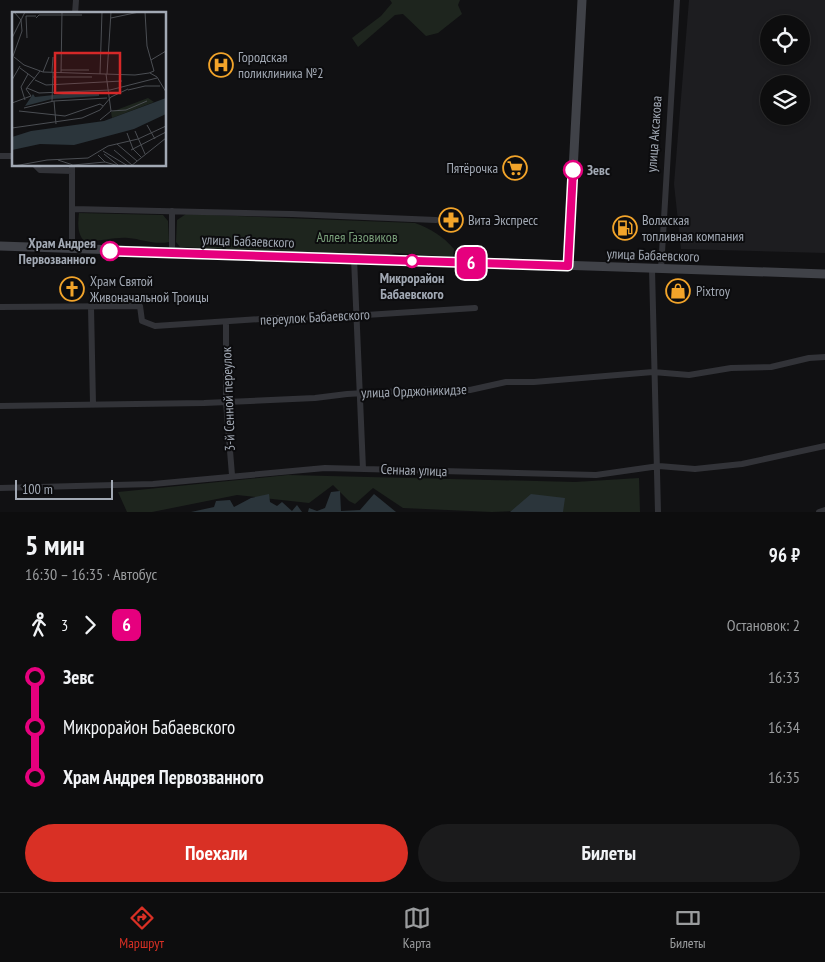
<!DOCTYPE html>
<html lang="ru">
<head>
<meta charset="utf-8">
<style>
	body { margin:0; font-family:"PT Sans Narrow",sans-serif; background:#1b1b1c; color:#f1f3f6; height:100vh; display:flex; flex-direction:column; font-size:19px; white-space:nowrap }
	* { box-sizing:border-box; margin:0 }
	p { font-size:16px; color:#9a9c9e }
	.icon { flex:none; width:28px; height:28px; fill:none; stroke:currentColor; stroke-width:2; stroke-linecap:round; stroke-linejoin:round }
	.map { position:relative; height:512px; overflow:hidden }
	.sheet { display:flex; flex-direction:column; background:#0d0d0e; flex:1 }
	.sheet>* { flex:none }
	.badge { padding:0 10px; border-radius:8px; font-size:18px; line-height:32px }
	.fabs { position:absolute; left:760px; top:15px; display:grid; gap:10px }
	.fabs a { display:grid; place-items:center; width:50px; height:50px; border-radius:50%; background:#0d0d0e; box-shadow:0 2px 8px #0003,0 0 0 1px #2d2d2e; font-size:25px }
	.scale { position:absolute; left:15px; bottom:12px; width:98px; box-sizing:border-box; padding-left:5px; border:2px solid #a2a9b4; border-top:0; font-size:14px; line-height:18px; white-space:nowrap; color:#a2a9b4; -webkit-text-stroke:4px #0c0c0e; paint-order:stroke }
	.map>.badge { position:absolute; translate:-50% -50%; box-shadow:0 0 0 2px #fff }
	.legs { display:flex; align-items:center; gap:8px; height:55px; padding:0 25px; font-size:16px }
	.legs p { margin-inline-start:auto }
	.head { display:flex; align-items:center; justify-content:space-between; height:85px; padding:0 25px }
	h1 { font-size:28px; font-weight:600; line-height:38px }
	.action { display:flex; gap:10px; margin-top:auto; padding:10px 25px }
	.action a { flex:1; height:58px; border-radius:30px; background:#d93025; color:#fff; font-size:20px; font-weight:600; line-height:58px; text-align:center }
	.action a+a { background:#1b1b1c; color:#f1f3f6 }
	ul { padding:0 25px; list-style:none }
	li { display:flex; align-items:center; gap:18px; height:50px; font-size:19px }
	li i { display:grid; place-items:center; width:8px; height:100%; margin:0 6px; background:currentColor }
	li i::after { content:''; width:12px; height:12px; margin:-6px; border:4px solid; border-radius:50%; background:#0d0d0e }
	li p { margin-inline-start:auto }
	li:first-child i { background:linear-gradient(#0000 50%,currentColor 0) }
	li:last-child i { background:linear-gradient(currentColor 50%,#0000 0) }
	.dock { display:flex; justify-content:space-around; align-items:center; height:70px; border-top:1px solid #2d2d2e; background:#0d0d0e; font-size:14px; color:#9a9c9e }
	.dock a { display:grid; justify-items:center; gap:2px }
	.dock .active { color:#d93025 }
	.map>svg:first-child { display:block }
	.built { fill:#1d1d20; fill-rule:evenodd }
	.green { fill:#1e251e }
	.water { fill:#2b353b }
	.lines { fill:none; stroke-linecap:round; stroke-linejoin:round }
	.minor { stroke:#323338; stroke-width:6 }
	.secondary { stroke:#404248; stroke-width:9 }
	.line-1-casing { stroke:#fff; stroke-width:11 }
	.line-1 { stroke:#e6007e; stroke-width:8 }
	.stop-1-dot { fill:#fff; stroke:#e6007e; stroke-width:2.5 }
	.labels { text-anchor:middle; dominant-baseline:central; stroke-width:4; stroke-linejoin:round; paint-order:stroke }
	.poi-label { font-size:14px; fill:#a2a9b4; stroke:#0c0c0e; text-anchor:start }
	.street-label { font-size:14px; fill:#a2a9b4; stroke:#0c0c0e }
	.stop-label { font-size:14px; font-weight:bold; fill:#a2a9b4; stroke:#0c0c0e; text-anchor:start }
	.park-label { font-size:14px; fill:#799f79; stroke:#0c0c0e }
	.inset-road { fill:none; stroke:#4b4e53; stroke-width:1 }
	.view { fill:#d62828; fill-opacity:0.15; stroke:#d62828; stroke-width:2.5 }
	.inset-edge { fill:none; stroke:#a2a9b4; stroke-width:2.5 }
</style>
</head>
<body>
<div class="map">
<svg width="825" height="512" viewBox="0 0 825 512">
	<rect width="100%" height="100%" fill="#111113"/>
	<path class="built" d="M 689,0 L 825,0 L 825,253 L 681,249 L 674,184 ZM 769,24 L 801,24 L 801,56 L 769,56 ZM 769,84 L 801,84 L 801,116 L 769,116 Z"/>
	<path class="green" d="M 390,0 L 460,0 L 458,5 L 462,14 L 438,33 L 426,36 L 403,14 L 395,15 L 358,47 L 352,38 L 381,16 L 392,3 Z
		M 79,213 L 163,215 L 168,221 L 169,242 C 154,245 142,239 128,238 C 113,237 100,242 84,241 C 77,233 78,223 79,213 Z
		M 186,214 L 415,223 C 431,229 443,236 454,249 L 453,257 L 395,253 L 383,256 L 180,247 L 176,242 L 177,220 Z
		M 288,475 L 575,482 L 639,478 L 640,512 L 540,512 L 538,510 L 492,512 L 403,508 L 373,488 L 355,504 L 349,501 L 333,485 L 309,503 L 237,495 L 152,512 L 127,512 L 118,492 Z"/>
	<path class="water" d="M 340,491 L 341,511 L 360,510 L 374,494 L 396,512 L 305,512 L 308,512 L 309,508 L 317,511 L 325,508 L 331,492 Z
		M 269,494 L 270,502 L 277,506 L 282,502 L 292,511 L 297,505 L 302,512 L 191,512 L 214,507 L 216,501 L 230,500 L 234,507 L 251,498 Z
		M 531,494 L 565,498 L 563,512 L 510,512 Z"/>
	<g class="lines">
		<path class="minor" d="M 75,14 L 76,0
			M 0,156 L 14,156
			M 35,165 L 40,170 L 72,171
			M 73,209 L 292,214 L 436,220
			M 72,250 L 72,165
			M 172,252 L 172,211
			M 354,258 L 363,469
			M 652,269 L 658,512
			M 661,269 L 677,0
			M 0,307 L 140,306 L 142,321 L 155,326 L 276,318 L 335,317 L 475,308
			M 91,307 L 93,404
			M 226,322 L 226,402 L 232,475
			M 0,406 L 204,403 L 315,398 L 347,394 L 439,389 L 470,390 L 506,382 L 534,382 L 653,372 L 689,375 L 731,368 L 771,367 L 809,358 L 825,357
			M 0,488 L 153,484 L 325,468 L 596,475 L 659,466 L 695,469 L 742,464 L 825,446
			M 819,512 L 825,510"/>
		<path class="secondary" d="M 0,246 L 825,274
			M 568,266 L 582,0"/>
	</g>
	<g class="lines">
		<g class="line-1-casing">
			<path id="line-1" d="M 110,251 L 568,266 L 573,170"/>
		</g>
		<use href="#line-1" class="line-1"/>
	</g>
	<defs>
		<g id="hospital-ring" transform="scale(1.25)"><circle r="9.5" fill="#0c0c0e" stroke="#f2a42a" stroke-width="1.5"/><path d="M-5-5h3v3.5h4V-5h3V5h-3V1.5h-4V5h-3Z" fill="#f2a42a"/></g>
		<g id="supermarket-ring" transform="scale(1.25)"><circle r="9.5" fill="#0c0c0e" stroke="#f2a42a" stroke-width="1.5"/><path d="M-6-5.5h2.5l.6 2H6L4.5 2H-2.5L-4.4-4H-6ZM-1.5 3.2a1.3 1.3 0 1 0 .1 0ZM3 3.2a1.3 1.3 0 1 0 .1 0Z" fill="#f2a42a"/></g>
		<g id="pharmacy-ring" transform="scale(1.25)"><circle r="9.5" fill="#0c0c0e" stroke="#f2a42a" stroke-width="1.5"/><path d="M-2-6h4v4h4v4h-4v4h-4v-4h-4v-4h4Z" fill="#f2a42a"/></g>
		<g id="fuel-ring" transform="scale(1.25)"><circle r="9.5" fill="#0c0c0e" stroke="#f2a42a" stroke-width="1.5"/><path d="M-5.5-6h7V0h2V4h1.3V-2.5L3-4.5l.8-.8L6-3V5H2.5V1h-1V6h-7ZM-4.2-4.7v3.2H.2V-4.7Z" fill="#f2a42a"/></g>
		<g id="church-ring" transform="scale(1.25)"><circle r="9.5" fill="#0c0c0e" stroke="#f2a42a" stroke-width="1.5"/><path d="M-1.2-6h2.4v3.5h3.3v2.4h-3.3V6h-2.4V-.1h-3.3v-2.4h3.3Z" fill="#f2a42a"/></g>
		<g id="shop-ring" transform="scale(1.25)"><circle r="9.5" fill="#0c0c0e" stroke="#f2a42a" stroke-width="1.5"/><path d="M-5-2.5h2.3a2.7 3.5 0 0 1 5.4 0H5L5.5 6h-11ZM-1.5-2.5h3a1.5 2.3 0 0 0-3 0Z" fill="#f2a42a"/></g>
	</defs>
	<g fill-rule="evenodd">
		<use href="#hospital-ring" x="221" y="65"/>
		<use href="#supermarket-ring" x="515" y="168"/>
		<use href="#pharmacy-ring" x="451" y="220"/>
		<use href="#fuel-ring" x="625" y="228"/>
		<use href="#church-ring" x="72" y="289"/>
		<use href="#shop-ring" x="678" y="291"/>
	</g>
	<g class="stop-1-dot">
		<circle cx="573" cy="170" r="9"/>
		<circle cx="110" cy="251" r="9"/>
		<circle cx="412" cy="261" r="6"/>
	</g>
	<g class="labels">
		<g class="poi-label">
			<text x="238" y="57">Городская<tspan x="238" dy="16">поликлиника №2</tspan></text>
			<text x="498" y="168" text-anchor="end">Пятёрочка</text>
			<text x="468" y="220">Вита Экспресс</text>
			<text x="642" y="220">Волжская<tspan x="642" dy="16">топливная компания</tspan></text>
			<text x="90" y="281">Храм Святой<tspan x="90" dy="16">Живоначальной Троицы</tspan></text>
			<text x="696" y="291">Pixtroy</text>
		</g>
		<g class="street-label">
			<text transform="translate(654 134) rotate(-86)">улица Аксакова</text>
			<text transform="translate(248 241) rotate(2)">улица Бабаевского</text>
			<text transform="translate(653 255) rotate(2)">улица Бабаевского</text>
			<text transform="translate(315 317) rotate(-3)">переулок Бабаевского</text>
			<text transform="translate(414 391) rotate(-2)">улица Орджоникидзе</text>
			<text transform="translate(228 399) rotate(-92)">3-й Сенной переулок</text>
			<text transform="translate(414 470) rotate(2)">Сенная улица</text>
		</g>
		<g class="stop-label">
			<text x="587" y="170">Зевс</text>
			<text x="96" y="243" text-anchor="end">Храм Андрея<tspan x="96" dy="16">Первозванного</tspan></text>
			<text x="412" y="278" text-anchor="middle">Микрорайон<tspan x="412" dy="16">Бабаевского</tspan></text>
		</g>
		<g class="park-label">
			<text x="357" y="237">Аллея Газовиков</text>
		</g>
	</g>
	<g transform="translate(12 12)">
		<rect width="154" height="154" fill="#111113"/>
		<path d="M 136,86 L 142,90 L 100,106 L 99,100 Z" fill="#1e251e"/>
		<path d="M 70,80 L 87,80 L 87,84 L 40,87 L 13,94 L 21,82 L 23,85 ZM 154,86 L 154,102 L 122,117 L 62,133 L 28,132 L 0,138 L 0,125 L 19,119 L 92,109 Z" fill="#2b353b"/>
		<path class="inset-road" d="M 24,6 L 27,3 L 70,3M 99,6 L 127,0M 0,26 L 13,0M 15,26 L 14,4 L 24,4M 2,45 L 12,53 L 31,60 L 123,63 L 137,61 L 142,59 L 135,34 L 133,0M 0,47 L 10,19 L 9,8 L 2,0M 139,48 L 154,39M 8,56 L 23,67M 49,58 L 77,58M 31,60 L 37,45M 40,60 L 41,45M 49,61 L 50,0M 138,61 L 145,65 L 154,80M 88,62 L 90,0M 95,62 L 99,0M 41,65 L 80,65M 0,68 L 8,54M 23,68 L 34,73 L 110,69M 15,76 L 27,81 L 98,78 L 145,66M 116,78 L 133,74 L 148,74M 13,88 L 9,75 L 16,62M 40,89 L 41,60M 42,89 L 44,112M 0,91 L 19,84 L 14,77 L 28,59M 12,96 L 42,89 L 95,86M 7,99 L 53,104 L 88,92 L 91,94M 99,99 L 114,98 L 135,89M 88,108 L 99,99 L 94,62M 135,113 L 143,127M 0,116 L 70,106 L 88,98 L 99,85 L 116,77M 123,119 L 133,142M 115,121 L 121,137 L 129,145M 105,132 L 125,149M 102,138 L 120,153M 119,138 L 154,120M 91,139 L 116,154M 92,142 L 106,153M 86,143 L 93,150 L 107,154M 46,148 L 61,153 L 93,150M 2,154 L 35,148 L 76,146 L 96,134 L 126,127 L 154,114M 119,154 L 154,126"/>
		<path class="view" d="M 43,41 L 108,41 L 108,81 L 43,81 Z"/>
		<rect width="154" height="154" class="inset-edge"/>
	</g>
</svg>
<div class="fabs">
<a><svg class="icon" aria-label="locate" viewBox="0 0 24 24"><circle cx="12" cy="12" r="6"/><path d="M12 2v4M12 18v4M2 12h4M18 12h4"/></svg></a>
<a><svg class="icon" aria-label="layers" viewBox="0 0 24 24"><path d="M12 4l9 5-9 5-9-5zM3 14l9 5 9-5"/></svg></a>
</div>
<div class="scale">100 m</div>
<b class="badge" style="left:471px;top:263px;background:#e6007e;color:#fff">6</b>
</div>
<section class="sheet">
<div class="head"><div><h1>5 мин</h1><p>16:30 – 16:35 · Автобус</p></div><b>96 ₽</b></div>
<div class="legs"><svg class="icon" aria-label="walk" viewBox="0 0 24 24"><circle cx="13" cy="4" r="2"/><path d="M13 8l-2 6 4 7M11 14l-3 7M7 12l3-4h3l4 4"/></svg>3<svg class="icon" aria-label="forward" viewBox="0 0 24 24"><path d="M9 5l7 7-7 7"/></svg><b class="badge" style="background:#e6007e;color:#fff">6</b><p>Остановок: 2</p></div>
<ul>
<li><i style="color:#e6007e"></i><b>Зевс</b><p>16:33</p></li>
<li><i style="color:#e6007e"></i><span>Микрорайон Бабаевского</span><p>16:34</p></li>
<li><i style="color:#e6007e"></i><b>Храм Андрея Первозванного</b><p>16:35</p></li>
</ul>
<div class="action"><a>Поехали</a><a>Билеты</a></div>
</section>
<nav class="dock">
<a class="active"><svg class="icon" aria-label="directions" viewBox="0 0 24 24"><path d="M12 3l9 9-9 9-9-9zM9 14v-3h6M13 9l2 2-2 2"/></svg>Маршрут</a>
<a><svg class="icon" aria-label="map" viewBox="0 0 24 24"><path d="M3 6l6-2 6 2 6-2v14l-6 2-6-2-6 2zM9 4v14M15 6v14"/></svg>Карта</a>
<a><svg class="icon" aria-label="tickets" viewBox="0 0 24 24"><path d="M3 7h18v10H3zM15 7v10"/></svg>Билеты</a>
</nav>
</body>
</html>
